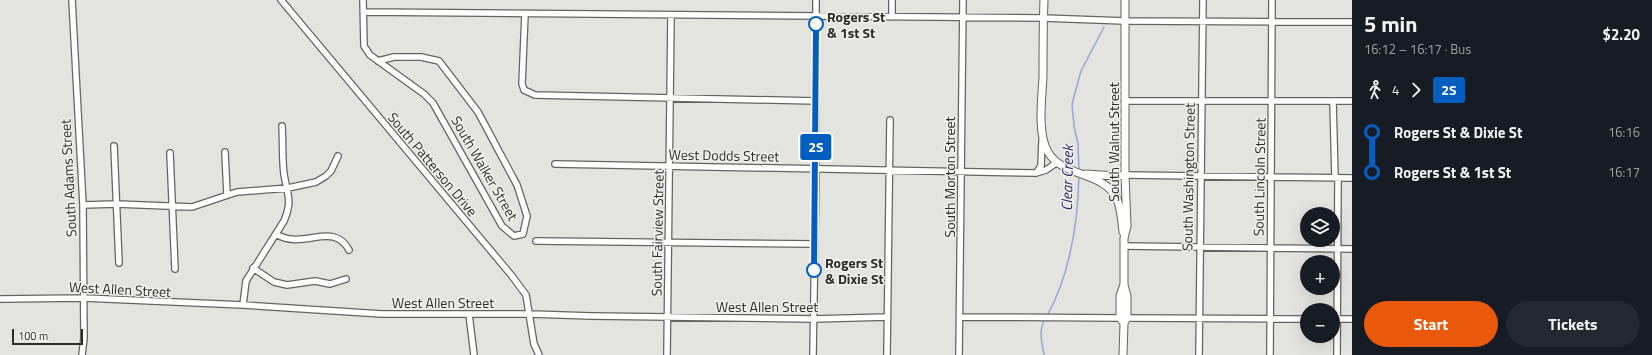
<!DOCTYPE html>
<html lang="en">
<head>
<meta charset="utf-8">
<style>
	body { margin:0; font-family:"Titillium Web",sans-serif; background:#242831; color:#f1f3f6; height:100vh; display:flex; flex-direction:column; font-size:15px; white-space:nowrap }
	* { box-sizing:border-box; margin:0 }
	p { font-size:13px; color:#9ea1a6 }
	.icon { flex:none; width:22px; height:22px; fill:none; stroke:currentColor; stroke-width:2; stroke-linecap:round; stroke-linejoin:round }
	.map { position:relative; flex:1; overflow:hidden }
	.details { display:flex; flex-direction:column; background:#171b24; width:300px }
	.details>* { flex:none }
	.badge { padding:0 8px; border-radius:3px; font-size:14px; line-height:26px }
	.tools { position:absolute; left:1300px; top:207px; display:grid; gap:8px }
	.tools a { display:grid; place-items:center; width:40px; height:40px; border-radius:50%; background:#171b24; box-shadow:0 4px 16px #0002; font-size:20px }
	.scale { position:absolute; left:12px; bottom:10px; width:71px; box-sizing:border-box; padding-left:4px; border:2px solid #2d2d2c; border-top:0; font-size:11px; line-height:14px; white-space:nowrap; color:#2d2d2c; -webkit-text-stroke:3px #f0f1ed; paint-order:stroke }
	.map>.badge { position:absolute; translate:-50% -50%; box-shadow:0 0 0 2px #fff }
	.legs { display:flex; align-items:center; gap:6px; height:44px; padding:0 12px; font-size:13px }
	.legs p { margin-inline-start:auto }
	.headline { display:flex; align-items:center; justify-content:space-between; height:68px; padding:0 12px }
	h1 { font-size:22px; font-weight:700; line-height:30px }
	.primary-button { display:flex; gap:8px; margin-top:auto; padding:8px 12px }
	.primary-button a { flex:1; height:46px; border-radius:24px; background:#ea580c; color:#fff; font-size:16px; font-weight:700; line-height:46px; text-align:center }
	.primary-button a+a { background:#242831; color:#f1f3f6 }
	ul { padding:0 12px; list-style:none }
	li { display:flex; align-items:center; gap:14px; height:40px; font-size:15px }
	li i { display:grid; place-items:center; width:6px; height:100%; margin:0 5px; background:currentColor }
	li i::after { content:''; width:10px; height:10px; margin:-5px; border:3px solid; border-radius:50%; background:#171b24 }
	li p { margin-inline-start:auto }
	li:first-child i { background:linear-gradient(#0000 50%,currentColor 0) }
	li:last-child i { background:linear-gradient(currentColor 50%,#0000 0) }
	main { display:flex; flex:1; min-height:0 }
	.map>svg:first-child { display:block }
	.lines { fill:none; stroke-linecap:round; stroke-linejoin:round }
	.stream { stroke:#9aa4d8; stroke-width:1.5 }
	.minor-casing { stroke:#636460; stroke-width:8 }
	.major-casing { stroke:#636460; stroke-width:9 }
	.minor { stroke:#fff; stroke-width:5.5 }
	.major { stroke:#fff; stroke-width:7 }
	.line-1-casing { stroke:#fff; stroke-width:9 }
	.line-1 { stroke:#035ebf; stroke-width:6 }
	.stop-1-dot { fill:#fff; stroke:#035ebf; stroke-width:2 }
	.labels { text-anchor:middle; dominant-baseline:central; stroke-width:3; stroke-linejoin:round; paint-order:stroke }
	.stop-label { font-size:14px; font-weight:bold; fill:#2d2d2c; stroke:#f0f1ed; text-anchor:start }
	.street-label { font-size:14px; fill:#2d2d2c; stroke:#f0f1ed }
	.water-label { font-size:15px; font-style:italic; fill:#292c6a; stroke:#f0f1ed }
</style>
</head>
<body>
<main>
<div class="map">
<svg width="1352" height="355" viewBox="0 0 1352 355">
	<rect width="100%" height="100%" fill="#e3e4e0"/>
	<g class="lines">
		<path class="stream" d="M 1079,171 L 1078,144 L 1074,126 L 1072,104 L 1081,71 L 1104,27
			M 1047,316 C 1070,274 1078,223 1079,175
			M 1044,355 C 1042,342 1038,332 1045,319"/>
		<g class="minor-casing">
			<path id="minor" d="M 72,0 L 83,205 L 84,338 L 82,355
				M 281,0 L 512,276 L 526,295 L 534,344 L 539,355
				M 363,0 L 364,46 L 370,55 L 424,94 L 433,103 L 502,226 L 514,236 L 523,234 L 527,216 L 517,185 L 478,112 L 439,61 L 421,57 L 394,57 L 378,61
				M 892,0 L 892,17
				M 364,12 L 1043,18 L 1125,21 L 1352,22
				M 525,14 L 522,84 L 524,90 L 535,95 L 816,101
				M 1125,101 L 1352,101
				M 1333,102 L 1335,178
				M 114,146 L 119,263
				M 225,152 L 227,195
				M 170,153 L 175,269
				M 555,164 L 1036,173 L 1046,170 L 1056,163
				M 1036,173 L 1041,166 L 1042,141
				M 1125,175 L 1352,178
				M 83,205 L 117,204 L 192,207 L 237,192 L 288,188 L 316,182 L 326,176 L 331,171 L 338,156
				M 276,234 C 303,251 333,220 349,250
				M 536,241 L 815,244
				M 1124,246 L 1352,249
				M 253,268 L 274,282 L 287,285 L 315,281 L 330,284 L 346,279
				M 0,299 L 84,298 L 243,305 L 382,314 L 530,314 L 592,316 L 814,319 L 887,317
				M 243,305 L 246,281 L 284,221 C 293,200 287,194 284,174 C 282,159 283,142 282,126
				M 469,314 L 474,355
				M 960,317 L 1120,318
				M 1127,318 L 1307,319
				M 1333,319 L 1352,319
				M 667,355 L 671,16
				M 813,355 L 816,170 L 816,0
				M 887,355 L 890,120
				M 959,355 L 963,0
				M 1199,355 L 1203,0
				M 1270,355 L 1272,0
				M 1337,355 L 1338,178"/>
		</g>
		<g class="major-casing">
			<path id="major" d="M 1044,0 C 1043,26 1043,51 1043,77 C 1042,98 1037,134 1048,152 C 1063,178 1104,171 1117,199 C 1121,209 1122,221 1123,232
				M 1086,174 C 1093,174 1121,177 1125,175
				M 1124,323 L 1120,318 L 1120,296 L 1124,284 L 1124,238 L 1127,226 L 1125,175 L 1125,0
				M 1123,355 L 1124,323 L 1127,318 L 1127,296 L 1124,285"/>
		</g>
		<use href="#minor" class="minor"/>
		<use href="#major" class="major"/>
	</g>
	<g class="lines">
		<g class="line-1-casing">
			<path id="line-1" d="M 814,270 L 816,24"/>
		</g>
		<use href="#line-1" class="line-1"/>
	</g>
	<g class="stop-1-dot">
		<circle cx="816" cy="24" r="7"/>
		<circle cx="814" cy="270" r="7"/>
	</g>
	<g class="labels">
		<g class="stop-label">
			<text x="827" y="16">Rogers St<tspan x="827" dy="16">&amp; 1st St</tspan></text>
			<text x="825" y="262">Rogers St<tspan x="825" dy="16">&amp; Dixie St</tspan></text>
		</g>
		<g class="street-label">
			<text transform="translate(1113 142) rotate(-90)">South Walnut Street</text>
			<text transform="translate(724 155) rotate(1)">West Dodds Street</text>
			<text transform="translate(433 164) rotate(50)">South Patterson Drive</text>
			<text transform="translate(485 168) rotate(60)">South Walker Street</text>
			<text transform="translate(949 177) rotate(-90)">South Morton Street</text>
			<text transform="translate(1188 177) rotate(-89)">South Washington Street</text>
			<text transform="translate(1259 177) rotate(-89)">South Lincoln Street</text>
			<text transform="translate(68 178) rotate(-93)">South Adams Street</text>
			<text transform="translate(657 233) rotate(-89)">South Fairview Street</text>
			<text transform="translate(120 289) rotate(3)">West Allen Street</text>
			<text x="443" y="302">West Allen Street</text>
			<text x="767" y="306">West Allen Street</text>
		</g>
		<g class="water-label">
			<text transform="translate(1067 178) rotate(-89)">Clear Creek</text>
		</g>
	</g>
</svg>
<div class="tools">
<a><svg class="icon" aria-label="layers" viewBox="0 0 24 24"><path d="M12 4l9 5-9 5-9-5zM3 14l9 5 9-5"/></svg></a>
<a>+</a>
<a>−</a>
</div>
<div class="scale">100 m</div>
<b class="badge" style="left:816px;top:147px;background:#035ebf;color:#fff">2S</b>
</div>
<section class="details">
<div class="headline"><div><h1>5 min</h1><p>16:12 – 16:17 · Bus</p></div><b>$2.20</b></div>
<div class="legs"><svg class="icon" aria-label="walk" viewBox="0 0 24 24"><circle cx="13" cy="4" r="2"/><path d="M13 8l-2 6 4 7M11 14l-3 7M7 12l3-4h3l4 4"/></svg>4<svg class="icon" aria-label="forward" viewBox="0 0 24 24"><path d="M9 5l7 7-7 7"/></svg><b class="badge" style="background:#035ebf;color:#fff">2S</b></div>
<ul>
<li><i style="color:#035ebf"></i><b>Rogers St &amp; Dixie St</b><p>16:16</p></li>
<li><i style="color:#035ebf"></i><b>Rogers St &amp; 1st St</b><p>16:17</p></li>
</ul>
<div class="primary-button"><a>Start</a><a>Tickets</a></div>
</section>
</main>
</body>
</html>
